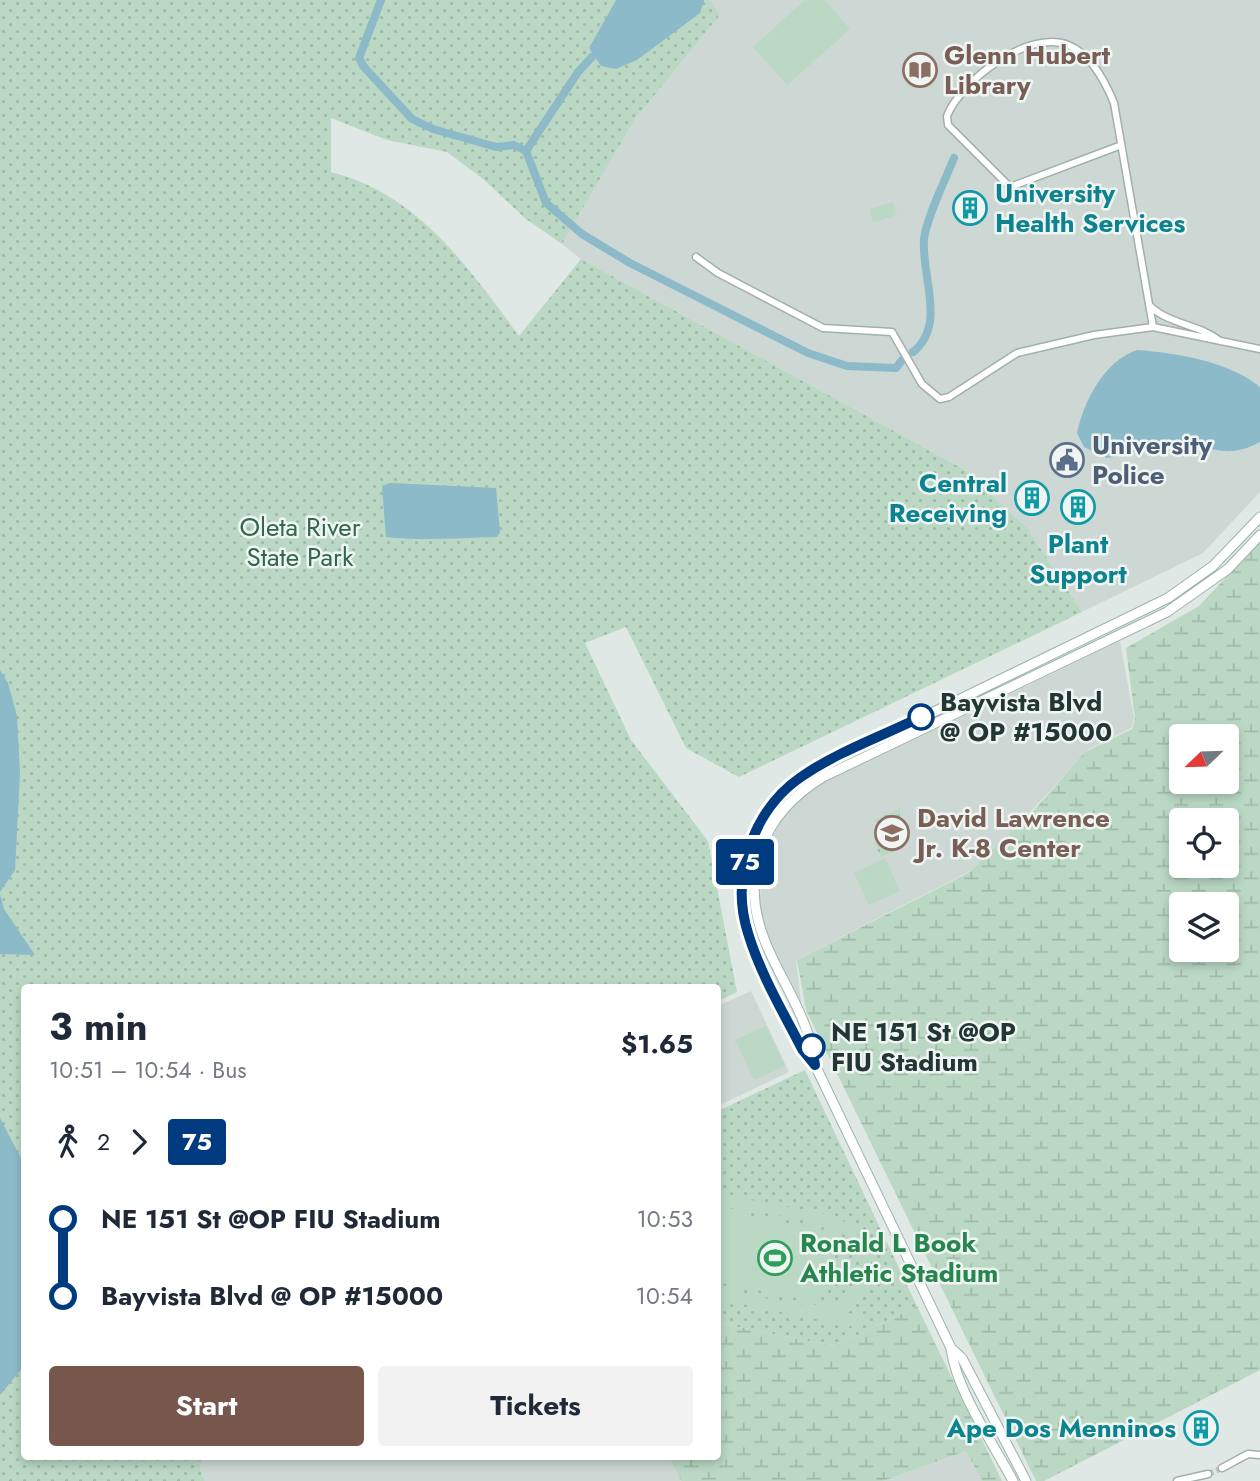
<!DOCTYPE html>
<html lang="en">
<head>
<meta charset="utf-8">
<style>
	body { margin:0; font-family:Jost,sans-serif; background:#f2f2f3; color:#1f2937; height:100vh; display:flex; flex-direction:column; font-size:26px; white-space:nowrap }
	* { box-sizing:border-box; margin:0 }
	p { font-size:23px; color:#747a83 }
	.icon { flex:none; width:38px; height:38px; fill:none; stroke:currentColor; stroke-width:2; stroke-linecap:round; stroke-linejoin:round }
	.map { position:relative; flex:1; overflow:hidden }
	.panel { position:absolute; left:21px; top:984px; width:700px; height:476px; display:flex; flex-direction:column; background:#fff; border-radius:7px; box-shadow:0 4px 10px #0003 }
	.panel>* { flex:none }
	.badge { padding:0 14px; border-radius:5px; font-size:24px; line-height:46px }
	.needle { width:46px; rotate:247deg }
	.controls { position:absolute; left:1169px; top:724px; display:grid; gap:14px }
	.controls a { display:grid; place-items:center; width:70px; height:70px; border-radius:7px; background:#fff; box-shadow:0 4px 10px #0003; font-size:35px }
	.map>.badge { position:absolute; translate:-50% -50%; box-shadow:0 0 0 4px #fff }
	.legs { display:flex; align-items:center; gap:10px; height:77px; padding:0 28px; font-size:23px }
	.legs p { margin-inline-start:auto }
	.headline { display:flex; align-items:center; justify-content:space-between; height:119px; padding:0 28px }
	h1 { font-size:38px; font-weight:700; line-height:52px }
	.action { display:flex; gap:14px; margin-top:auto; padding:14px 28px }
	.action a { flex:1; height:80px; border-radius:7px; background:#77564b; color:#fff; font-size:28px; font-weight:700; line-height:80px; text-align:center }
	.action a+a { background:#f2f2f3; color:#1f2937 }
	ul { padding:0 28px; list-style:none }
	li { display:flex; align-items:center; gap:24px; height:77px; font-size:26px }
	li i { display:grid; place-items:center; width:10px; height:100%; margin:0 9px; background:currentColor }
	li i::after { content:''; width:18px; height:18px; margin:-9px; border:5px solid; border-radius:50%; background:#fff }
	li p { margin-inline-start:auto }
	li:first-child i { background:linear-gradient(#0000 50%,currentColor 0) }
	li:last-child i { background:linear-gradient(currentColor 50%,#0000 0) }
	.map>svg:first-child { display:block }
	.built { fill:#cdd8d4 }
	.wetland { fill:url(#wetland-marsh); fill-rule:evenodd }
	.park { fill:url(#park-dots) }
	.garden { fill:#bad8c4 }
	.water { fill:#8cbac8 }
	.lines { fill:none; stroke-linecap:round; stroke-linejoin:round }
	.canal { stroke:#8cbac8; stroke-width:8 }
	.street-tunnel { stroke:#b9c4c1; stroke-width:6; stroke-dasharray:6 3; stroke-linecap:butt }
	.street-casing { stroke:#a3afac; stroke-width:9 }
	.secondary-casing { stroke:#9fb3ad; stroke-width:11 }
	.street { stroke:#fff; stroke-width:6 }
	.secondary { stroke:#fff; stroke-width:9 }
	.line-1-casing { stroke:#fff; stroke-width:16 }
	.line-1 { stroke:#003b80; stroke-width:10 }
	.stop-1-dot { fill:#fff; stroke:#003b80; stroke-width:3.5 }
	.labels { text-anchor:middle; dominant-baseline:central; stroke-width:5; stroke-linejoin:round; paint-order:stroke }
	.education-label { font-size:26px; font-weight:bold; fill:#785e54; stroke:#eff5f3; text-anchor:start }
	.culture-label { font-size:26px; font-weight:bold; fill:#0d838f; stroke:#eff5f3; text-anchor:end }
	.service-label { font-size:26px; font-weight:bold; fill:#4e5e75; stroke:#eff5f3; text-anchor:start }
	.park-label { font-size:26px; fill:#31684b; stroke:#eff5f3 }
	.stop-label { font-size:26px; font-weight:bold; fill:#223633; stroke:#eff5f3; text-anchor:start }
	.leisure-label { font-size:26px; font-weight:bold; fill:#27864d; stroke:#eff5f3; text-anchor:start }
</style>
</head>
<body>
<div class="map">
<svg width="1260" height="1481" viewBox="0 0 1260 1481">
	<defs>
		<pattern id="wetland-marsh" width="20" height="14" patternUnits="userSpaceOnUse" patternTransform="scale(1.75)"><rect width="20" height="14" fill="#bad8c4"/><path d="M1 5h8M5 5V1M11 12h8M15 12V8" fill="none" stroke="#a0baa9"/></pattern>
		<pattern id="park-dots" width="8" height="8" patternUnits="userSpaceOnUse" patternTransform="scale(1.75)"><rect width="8" height="8" fill="#bad8c4"/><path d="M2 2h.1M6 6h.1" fill="none" stroke="#a0baa9" stroke-width="1.8" stroke-linecap="round"/></pattern>
	</defs>
	<rect width="100%" height="100%" fill="#dfe8e5"/>
	<path class="built" d="M 710,0 L 1260,0 L 1260,492 L 1203,553 L 1082,612 L 1028,529 L 965,470 L 581,259 L 562,244 L 635,119 L 720,15 Z
		M 1120,641 L 1134,718 L 1131,728 L 1089,749 L 980,866 L 796,960 L 803,1017 L 770,946 L 760,911 L 761,868 L 770,841 L 785,815 L 803,796 L 823,783 Z
		M 751,991 L 789,1072 L 718,1106 L 718,1006 Z
		M 966,1451 L 982,1481 L 883,1481 Z
		M 202,1456 L 668,1456 L 681,1481 L 205,1481 L 200,1469 Z"/>
	<path class="wetland" d="M 1260,541 L 1260,1370 L 1044,1481 L 1036,1481 L 806,1010 L 797,960 L 970,872 L 1037,807 L 1085,752 L 1132,729 L 1135,719 L 1126,648 L 1199,606 ZM 1181,737 L 1227,737 L 1227,782 L 1181,782 ZM 1181,821 L 1227,821 L 1227,866 L 1181,866 ZM 1181,905 L 1227,905 L 1227,950 L 1181,950 Z
		M 917,1306 L 1002,1481 L 982,1481 L 966,1451 L 883,1481 L 681,1481 L 668,1456 L 718,1456 L 718,1323 L 834,1346 Z"/>
	<path class="park" d="M 0,0 L 616,0 L 589,49 L 637,60 L 704,0 L 710,0 L 720,15 L 635,119 L 562,244 L 526,219 L 483,179 L 447,152 L 387,140 L 331,118 L 331,172 C 418,194 468,267 519,336 L 581,259 L 965,470 L 1028,529 L 1082,612 L 739,777 L 686,748 L 626,627 L 585,643 L 631,740 L 708,841 L 737,992 L 718,1001 L 718,987 L 24,987 L 24,1456 L 202,1456 L 200,1469 L 205,1481 L 0,1481 Z
		M 900,808 L 899,824 L 892,831 L 873,821 Z
		M 887,836 L 897,850 L 881,857 L 874,843 Z
		M 805,1070 L 917,1306 L 834,1346 L 718,1323 L 718,1111 Z"/>
	<path class="garden" d="M 805,0 L 825,0 L 850,29 L 787,85 L 753,47 Z
		M 893,202 L 897,215 L 873,222 L 869,209 Z
		M 885,858 L 900,891 L 869,905 L 854,873 Z
		M 766,1026 L 785,1066 L 754,1080 L 735,1040 Z
		M 718,1194 L 836,1216 C 878,1242 885,1281 845,1312 L 862,1316 L 859,1328 L 718,1299 L 718,1286 C 753,1294 861,1334 860,1266 C 859,1249 850,1236 834,1229 C 811,1218 746,1211 718,1206 Z
		M 718,1209 L 834,1232 L 833,1240 L 836,1241 L 825,1296 L 821,1296 L 820,1303 L 718,1282 Z"/>
	<path class="water" d="M 616,0 L 704,0 L 704,1 L 700,13 L 637,60 L 616,69 L 601,66 L 589,48 Z
		M 1137,350 C 1177,353 1228,361 1260,387 L 1260,442 C 1221,463 1208,441 1170,443 C 1148,445 1128,456 1107,458 L 1084,447 L 1077,433 C 1084,401 1104,361 1137,350 Z
		M 390,483 L 496,488 L 500,532 L 497,537 C 460,538 423,541 386,537 L 382,486 Z
		M 0,670 L 8,683 L 17,716 L 20,773 L 15,870 L 0,892 Z
		M 0,894 L 4,909 L 35,955 L 0,954 Z
		M 0,1118 L 24,1164 L 24,1366 L 0,1395 Z"/>
	<g class="lines">
		<path class="canal" d="M 381,0 L 359,58 L 364,67 L 412,119 L 433,129 L 496,147 L 514,145 L 526,151 L 578,72 L 592,57
			M 526,151 L 546,203 L 582,234 L 630,263 L 808,353 L 847,366 L 896,368 L 902,360
			M 913,352 C 947,325 921,276 924,239 C 926,219 946,178 954,158"/>
		<path class="street-tunnel" d="M 1208,1474 L 1222,1468"/>
		<g class="street-casing">
			<path id="street" d="M 1119,146 L 1010,187 L 948,125 L 947,116 C 961,81 1028,29 1068,45 C 1091,54 1105,81 1114,103 L 1153,327
				M 696,257 L 718,273 L 823,328 L 892,332 L 922,384 L 940,399 L 949,397 L 1017,353 L 1094,335 L 1153,327 L 1260,349
				M 1150,306 C 1170,325 1199,324 1220,341
				M 1222,1468 L 1248,1454 L 1260,1455
				M 1177,1481 L 1208,1474"/>
		</g>
		<g class="secondary-casing">
			<path id="secondary" d="M 815,1063 C 804,985 732,936 761,849 C 772,817 795,794 823,777 L 1167,612 L 1228,569 L 1260,535
				M 952,1349 L 962,1358 L 1026,1481
				M 1013,1481 C 993,1443 956,1390 951,1348 L 815,1065 C 797,1044 787,1019 775,994 C 765,974 753,952 747,930 C 731,872 755,812 802,776 L 1168,598 L 1213,566 L 1260,517"/>
		</g>
		<use href="#street" class="street"/>
		<use href="#secondary" class="secondary"/>
	</g>
	<g class="lines">
		<g class="line-1-casing">
			<path id="line-1" d="M 812,1047 L 815,1065 L 802,1049 C 783,1012 760,973 748,933 C 730,877 753,810 801,777 C 837,752 882,736 921,717"/>
		</g>
		<use href="#line-1" class="line-1"/>
	</g>
	<defs>
		<g id="library-ring" transform="scale(1.75)"><circle r="9.5" fill="#eff5f3" stroke="#8d6e63" stroke-width="1.5"/><path d="M-6-4Q-3-5.5-.7-3.5V5Q-3 3-6 4ZM6-4Q3-5.5 .7-3.5V5Q3 3 6 4Z" fill="#8d6e63"/></g>
		<g id="building-ring" transform="scale(1.75)"><circle r="9.5" fill="#eff5f3" stroke="#0f9aa8" stroke-width="1.5"/><path d="M-4-6H4V6H1V3H-1V6H-4ZM-2.5-4.3h1.7v1.8h-1.7ZM.8-4.3h1.7v1.8H.8ZM-2.5-1h1.7V.8h-1.7ZM.8-1h1.7V.8H.8Z" fill="#0f9aa8"/></g>
		<g id="civic-ring" transform="scale(1.75)"><circle r="9.5" fill="#eff5f3" stroke="#5c6f8a" stroke-width="1.5"/><path d="M-.6-6.5H3V-4.5H.6V-3L4-1V1h2V6H-6V1h2V-1L-.6-3ZM-1.2 2.5V6h2.4V2.5Z" fill="#5c6f8a"/></g>
		<g id="school-ring" transform="scale(1.75)"><circle r="9.5" fill="#eff5f3" stroke="#8d6e63" stroke-width="1.5"/><path d="M0-5L7-2L0 1L-7-2ZM-4 1L0 2.5L4 1V4Q0 6-4 4Z" fill="#8d6e63"/></g>
		<g id="stadium-ring" transform="scale(1.75)"><circle r="9.5" fill="#eff5f3" stroke="#2e9e5b" stroke-width="1.5"/><path d="M0-5a6.5 5 0 1 0 0 10a6.5 5 0 1 0 0-10ZM-3.5-1.8h7v3.6h-7Z" fill="#2e9e5b"/></g>
	</defs>
	<g fill-rule="evenodd">
		<use href="#library-ring" x="920" y="70"/>
		<use href="#building-ring" x="970" y="208"/>
		<use href="#civic-ring" x="1067" y="460"/>
		<use href="#building-ring" x="1032" y="498"/>
		<use href="#building-ring" x="1078" y="507"/>
		<use href="#school-ring" x="892" y="833"/>
		<use href="#stadium-ring" x="775" y="1258"/>
		<use href="#building-ring" x="1201" y="1428"/>
	</g>
	<g class="stop-1-dot">
		<circle cx="921" cy="717" r="12"/>
		<circle cx="812" cy="1047" r="12"/>
	</g>
	<g class="labels">
		<g class="education-label">
			<text x="944" y="55">Glenn Hubert<tspan x="944" dy="30">Library</tspan></text>
			<text x="917" y="818">David Lawrence<tspan x="917" dy="30">Jr. K-8 Center</tspan></text>
		</g>
		<g class="culture-label">
			<text x="995" y="193" text-anchor="start">University<tspan x="995" dy="30">Health Services</tspan></text>
			<text x="1007" y="483">Central<tspan x="1007" dy="30">Receiving</tspan></text>
			<text x="1078" y="544" text-anchor="middle">Plant<tspan x="1078" dy="30">Support</tspan></text>
			<text x="1176" y="1428">Ape Dos Menninos</text>
		</g>
		<g class="service-label">
			<text x="1092" y="445">University<tspan x="1092" dy="30">Police</tspan></text>
		</g>
		<g class="park-label">
			<text x="300" y="527">Oleta River<tspan x="300" dy="30">State Park</tspan></text>
		</g>
		<g class="stop-label">
			<text x="940" y="702">Bayvista Blvd<tspan x="940" dy="30">@ OP #15000</tspan></text>
			<text x="831" y="1032">NE 151 St @OP<tspan x="831" dy="30">FIU Stadium</tspan></text>
		</g>
		<g class="leisure-label">
			<text x="800" y="1243">Ronald L Book<tspan x="800" dy="30">Athletic Stadium</tspan></text>
		</g>
	</g>
</svg>
<div class="controls">
<a><svg class="needle" viewBox="-14 -14 28 28"><path d="M0-13l5 13h-10z" fill="#e53935"/><path d="M0 13l5-13h-10z" fill="#747a83"/></svg></a>
<a><svg class="icon" aria-label="locate" viewBox="0 0 24 24"><circle cx="12" cy="12" r="6"/><path d="M12 2v4M12 18v4M2 12h4M18 12h4"/></svg></a>
<a><svg class="icon" aria-label="layers" viewBox="0 0 24 24"><path d="M12 4l9 5-9 5-9-5zM3 14l9 5 9-5"/></svg></a>
</div>
<b class="badge" style="left:745px;top:862px;background:#003b80;color:#fff">75</b>
<section class="panel">
<div class="headline"><div><h1>3 min</h1><p>10:51 – 10:54 · Bus</p></div><b>$1.65</b></div>
<div class="legs"><svg class="icon" aria-label="walk" viewBox="0 0 24 24"><circle cx="13" cy="4" r="2"/><path d="M13 8l-2 6 4 7M11 14l-3 7M7 12l3-4h3l4 4"/></svg>2<svg class="icon" aria-label="forward" viewBox="0 0 24 24"><path d="M9 5l7 7-7 7"/></svg><b class="badge" style="background:#003b80;color:#fff">75</b></div>
<ul>
<li><i style="color:#003b80"></i><b>NE 151 St @OP FIU Stadium</b><p>10:53</p></li>
<li><i style="color:#003b80"></i><b>Bayvista Blvd @ OP #15000</b><p>10:54</p></li>
</ul>
<div class="action"><a>Start</a><a>Tickets</a></div>
</section>
</div>
</body>
</html>
